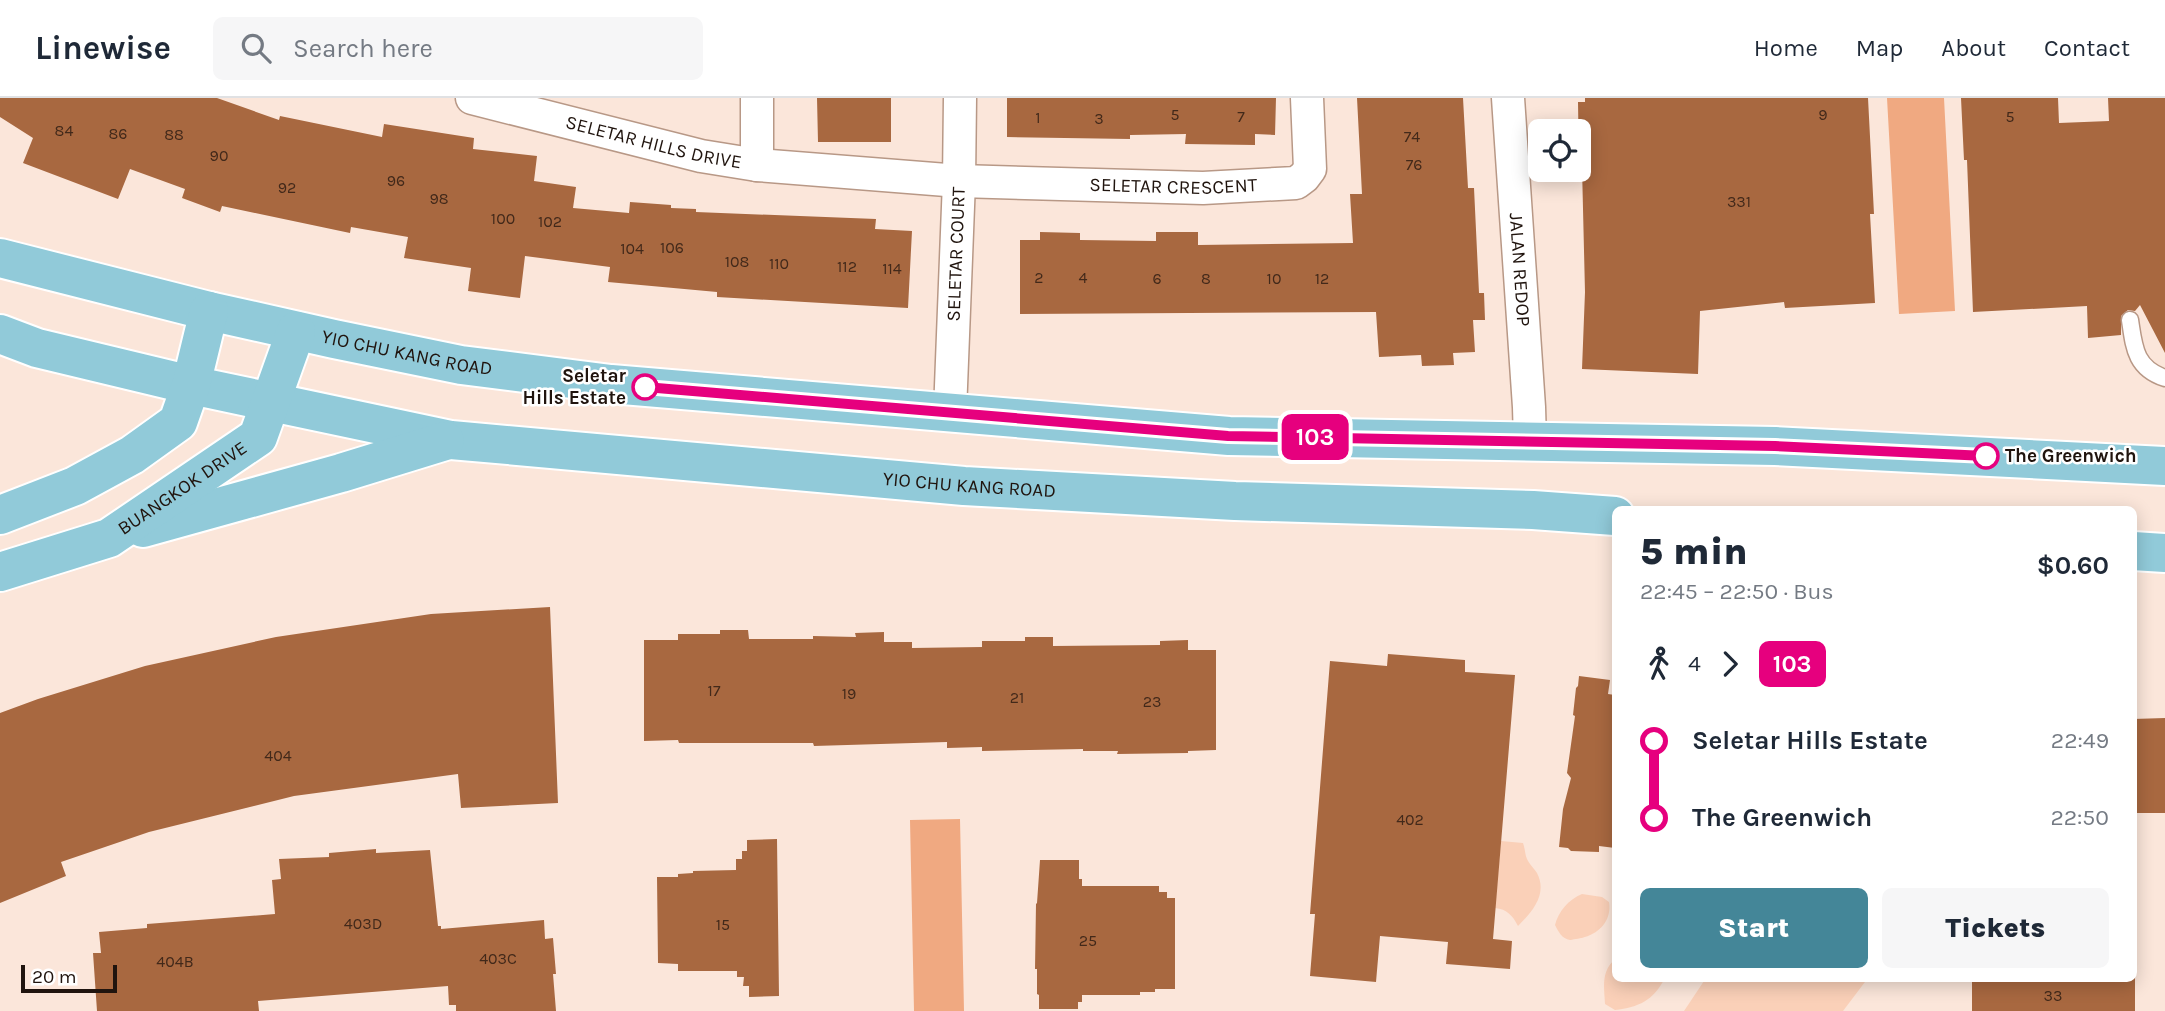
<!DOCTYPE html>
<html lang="en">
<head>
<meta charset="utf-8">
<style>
	body { margin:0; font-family:Karla,sans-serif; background:#f6f6f7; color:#1f2937; height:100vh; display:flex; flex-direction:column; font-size:26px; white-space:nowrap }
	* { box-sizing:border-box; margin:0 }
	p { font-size:23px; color:#747a83 }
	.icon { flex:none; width:38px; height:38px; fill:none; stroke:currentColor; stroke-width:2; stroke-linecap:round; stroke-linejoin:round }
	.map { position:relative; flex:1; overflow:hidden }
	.panel { position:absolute; left:1612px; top:408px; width:525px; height:476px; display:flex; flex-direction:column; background:#fff; border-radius:10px; box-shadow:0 4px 18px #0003 }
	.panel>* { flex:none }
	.badge { padding:0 14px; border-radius:10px; font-size:24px; line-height:46px }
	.fabs { position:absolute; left:1528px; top:21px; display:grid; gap:14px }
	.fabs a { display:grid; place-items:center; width:63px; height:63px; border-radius:10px; background:#fff; box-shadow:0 4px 18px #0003; font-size:35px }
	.scale { position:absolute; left:21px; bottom:18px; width:96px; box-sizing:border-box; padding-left:7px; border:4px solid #20140e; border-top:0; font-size:19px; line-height:24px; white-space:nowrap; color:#20140e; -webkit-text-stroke:5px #fff; paint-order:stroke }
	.map>.badge { position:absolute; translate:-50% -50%; box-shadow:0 0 0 4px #fff }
	.legs { display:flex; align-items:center; gap:10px; height:77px; padding:0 28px; font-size:23px }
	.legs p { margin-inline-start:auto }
	.overview { display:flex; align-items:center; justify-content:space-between; height:119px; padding:0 28px }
	h1 { font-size:38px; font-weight:800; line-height:52px }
	.cta { display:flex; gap:14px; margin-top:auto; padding:14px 28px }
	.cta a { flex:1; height:80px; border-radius:10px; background:#448698; color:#fff; font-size:28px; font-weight:800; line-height:80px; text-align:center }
	.cta a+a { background:#f6f6f7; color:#1f2937 }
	ul { padding:0 28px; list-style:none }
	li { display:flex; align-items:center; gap:24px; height:77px; font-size:26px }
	li i { display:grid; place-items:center; width:10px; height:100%; margin:0 9px; background:currentColor }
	li i::after { content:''; width:18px; height:18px; margin:-9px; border:5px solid; border-radius:50%; background:#fff }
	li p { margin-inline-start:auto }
	li:first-child i { background:linear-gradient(#0000 50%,currentColor 0) }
	li:last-child i { background:linear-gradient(currentColor 50%,#0000 0) }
	header { display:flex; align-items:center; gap:42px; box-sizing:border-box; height:98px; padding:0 35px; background:#fff; border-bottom:2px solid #e0e1e3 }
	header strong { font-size:33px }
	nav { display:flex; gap:38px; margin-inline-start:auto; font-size:24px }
	.search { width:490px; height:63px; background:#f6f6f7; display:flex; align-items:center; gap:18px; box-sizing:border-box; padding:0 24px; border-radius:10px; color:#747a83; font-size:26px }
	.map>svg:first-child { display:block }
	.green { fill:#fad0b8 }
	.water { fill:#f0a981 }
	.building { fill:#a86840 }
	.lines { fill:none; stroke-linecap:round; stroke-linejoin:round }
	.lane-casing { stroke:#b89886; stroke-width:19 }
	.street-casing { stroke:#b89886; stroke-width:35 }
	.primary-casing { stroke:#fff; stroke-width:42 }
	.lane { stroke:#fff; stroke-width:16 }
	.street { stroke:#fff; stroke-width:32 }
	.primary { stroke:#91cad9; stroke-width:38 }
	.line-1-casing { stroke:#fff; stroke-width:16 }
	.line-1 { stroke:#e6007e; stroke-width:10 }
	.stop-1-dot { fill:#fff; stroke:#e6007e; stroke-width:3.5 }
	.labels { text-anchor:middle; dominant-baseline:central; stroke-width:5; stroke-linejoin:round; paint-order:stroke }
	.number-label { font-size:16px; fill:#42291a }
	.street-label { font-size:19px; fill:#20140e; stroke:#fff }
	.stop-label { font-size:19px; font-weight:bold; fill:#20140e; stroke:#fff; text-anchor:end }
</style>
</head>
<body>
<header>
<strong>Linewise</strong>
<div class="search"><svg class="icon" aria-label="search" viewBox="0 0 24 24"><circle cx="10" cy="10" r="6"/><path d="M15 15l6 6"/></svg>Search here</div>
<nav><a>Home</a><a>Map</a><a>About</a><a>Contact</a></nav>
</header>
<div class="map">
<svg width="2165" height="913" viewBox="0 0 2165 913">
	<rect width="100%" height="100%" fill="#fbe6da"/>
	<path class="green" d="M 1501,743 L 1523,745 C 1525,750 1525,757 1527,761 C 1529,766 1534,770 1537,775 C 1548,796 1532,814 1518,828 C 1513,818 1507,811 1495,810 Z
		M 1582,796 L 1602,799 L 1609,804 C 1612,823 1599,836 1582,840 C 1581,840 1571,842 1570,842 C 1562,841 1558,833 1555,827 C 1558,814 1569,801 1582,796 Z
		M 1615,861 L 1615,880 L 1665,880 C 1653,903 1639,909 1615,912 L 1605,906 C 1604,888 1601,874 1615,861 Z
		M 1706,880 L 1868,880 L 1843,913 L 1684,913 Z"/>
	<path class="water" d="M 1887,0 L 1944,0 L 1955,213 L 1899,216 Z
		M 960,721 L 964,913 L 914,913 L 910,722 Z"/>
	<path class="building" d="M 0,0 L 217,0 L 279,22 L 280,18 L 382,39 L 384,26 L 474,40 L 473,51 L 537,58 L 534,83 L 576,89 L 573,110 L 629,115 L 630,104 L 671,107 L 671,110 L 696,111 L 696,114 L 876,121 L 875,131 L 912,133 L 908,210 L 717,199 L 717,194 L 608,184 L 610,169 L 525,158 L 520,200 L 468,193 L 471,170 L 404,160 L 408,139 L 351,129 L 350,135 L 222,108 L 220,114 L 182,100 L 185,91 L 130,71 L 118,101 L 23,65 L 33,40 L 0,19 Z
		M 817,0 L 891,0 L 891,44 L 818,44 Z
		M 1007,0 L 1276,0 L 1275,37 L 1255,36 L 1255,47 L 1185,46 L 1186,36 L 1130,37 L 1130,41 L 1007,39 Z
		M 1357,0 L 1463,0 L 1468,90 L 1474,90 L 1479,195 L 1484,195 L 1485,222 L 1473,222 L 1475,254 L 1453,255 L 1454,267 L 1422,268 L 1421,257 L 1379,259 L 1376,214 L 1020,216 L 1020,142 L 1040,142 L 1040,134 L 1080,135 L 1080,142 L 1156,143 L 1156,134 L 1198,134 L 1198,147 L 1353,145 L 1350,96 L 1362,96 Z
		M 1585,0 L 1868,0 L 1874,116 L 1870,116 L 1875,205 L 1785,210 L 1784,204 L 1700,213 L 1698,276 L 1582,271 L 1585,194 L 1582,69 L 1579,69 L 1578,4 L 1585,4 Z
		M 1961,0 L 2058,0 L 2059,25 L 2109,23 L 2108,0 L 2165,0 L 2165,255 L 2140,207 L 2135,213 L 2128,212 L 2121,218 L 2121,237 L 2088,240 L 2087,208 L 1973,214 L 1967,62 L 1964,62 Z
		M 550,509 L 558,705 L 461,710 L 458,676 L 294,698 L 149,734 L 61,764 L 66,778 L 0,805 L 0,615 L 38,601 L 145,568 L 276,539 L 431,516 Z
		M 720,532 L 748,532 L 749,541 L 813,541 L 813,538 L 856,539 L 855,535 L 884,534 L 884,544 L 912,544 L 912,550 L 982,549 L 982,543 L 1025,543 L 1025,539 L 1053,539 L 1053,548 L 1160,547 L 1160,543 L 1188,542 L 1188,552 L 1216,552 L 1216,652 L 1188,653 L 1188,655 L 1117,656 L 1118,653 L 1083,653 L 1083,651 L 982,653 L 982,649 L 947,650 L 947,644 L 814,648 L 813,645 L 679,645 L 678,642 L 644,643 L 644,542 L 678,542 L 678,536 L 720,536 Z
		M 1388,556 L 1465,562 L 1465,574 L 1515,577 L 1493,841 L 1512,843 L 1510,871 L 1446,866 L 1448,844 L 1380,838 L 1376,884 L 1310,878 L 1315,816 L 1310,816 L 1330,563 L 1387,568 Z
		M 1579,578 L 1610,582 L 1608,596 L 1615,597 L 1615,750 L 1599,748 L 1599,754 L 1571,753 L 1568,750 L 1559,749 L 1563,711 L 1571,680 L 1567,675 L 1575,618 L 1573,617 L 1576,590 L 1578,588 Z
		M 2165,620 L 2165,715 L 2133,715 L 2133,621 Z
		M 777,741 L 779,898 L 749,899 L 749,888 L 743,888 L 744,879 L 737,879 L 737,873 L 678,873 L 678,866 L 658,865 L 657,779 L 678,779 L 678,776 L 693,775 L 693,773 L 736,772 L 736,761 L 742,761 L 742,753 L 747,753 L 747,742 Z
		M 376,751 L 376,755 L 430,752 L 438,828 L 441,828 L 441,831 L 544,822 L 545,841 L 553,840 L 556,876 L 553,876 L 556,913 L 456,913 L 456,907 L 449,907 L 448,888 L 258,903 L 259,913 L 97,913 L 93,855 L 101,855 L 99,834 L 147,830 L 147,826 L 275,816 L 272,782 L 281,781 L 279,761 L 329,759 L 329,755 Z
		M 1040,762 L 1079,762 L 1079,781 L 1082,781 L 1082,788 L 1159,788 L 1159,794 L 1167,794 L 1167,800 L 1175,800 L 1175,891 L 1155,891 L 1155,894 L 1140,894 L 1140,897 L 1082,897 L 1082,904 L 1078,904 L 1078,911 L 1039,911 L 1039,897 L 1037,896 L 1037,871 L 1035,871 L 1036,806 L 1037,805 Z
		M 1972,880 L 2135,880 L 2135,913 L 1972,913 Z"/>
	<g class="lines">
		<g class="lane-casing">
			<path id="lane" d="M 2130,222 C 2134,249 2135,270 2165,280"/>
		</g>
		<g class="street-casing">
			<g id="street">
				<path id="s1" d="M 472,0 L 701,58 L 757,67 L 959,83 L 1203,90 L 1296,85 L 1304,79 L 1310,71 L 1307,0"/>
				<path d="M 757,0 L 757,67"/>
				<path id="s2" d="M 1508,0 L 1529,309 L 1530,343"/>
				<path id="s3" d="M 950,314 L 959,83 L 960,0"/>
			</g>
		</g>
		<g class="primary-casing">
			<g id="primary">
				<path id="s4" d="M 0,160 L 209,213 L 334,241 L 461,267 L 611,286 L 1229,338 L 1775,348 L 2165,368"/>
				<path id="s5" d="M 0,236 L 37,250 L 191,287 L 451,342 L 964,388 L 1235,403 L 1533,412 L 1615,418"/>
				<path d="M 0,417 L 75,388 L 132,357 L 178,324 L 191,287 L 209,213"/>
				<path d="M 143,430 L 341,375 L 445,343"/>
				<path d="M 2133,453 L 2165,455"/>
				<path id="s6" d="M 0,474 L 109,440 L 258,339 L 296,233"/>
			</g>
		</g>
		<use href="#lane" class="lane"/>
		<use href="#street" class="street"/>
		<use href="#primary" class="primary"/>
	</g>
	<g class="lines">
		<g class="line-1-casing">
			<path id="line-1" d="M 645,289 L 1228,338 L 1775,348 L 1986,358"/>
		</g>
		<use href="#line-1" class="line-1"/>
	</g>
	<g class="stop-1-dot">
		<circle cx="645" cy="289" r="12"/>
		<circle cx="1986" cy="358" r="12"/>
	</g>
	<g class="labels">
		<g class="number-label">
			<text x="1175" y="16">5</text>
			<text x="1823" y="16">9</text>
			<text x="1241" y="18">7</text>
			<text x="2010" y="18">5</text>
			<text x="1038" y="19">1</text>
			<text x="1099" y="20">3</text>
			<text x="64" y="32">84</text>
			<text x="118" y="35">86</text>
			<text x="174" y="36">88</text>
			<text x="1412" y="38">74</text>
			<text x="219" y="57">90</text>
			<text x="1414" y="66">76</text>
			<text x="396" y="82">96</text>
			<text x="287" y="89">92</text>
			<text x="439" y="100">98</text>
			<text x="1739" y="103">331</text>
			<text x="503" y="120">100</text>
			<text x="550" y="123">102</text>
			<text x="672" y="149">106</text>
			<text x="632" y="150">104</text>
			<text x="737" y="163">108</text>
			<text x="779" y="165">110</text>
			<text x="847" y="168">112</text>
			<text x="892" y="170">114</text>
			<text x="1039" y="179">2</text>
			<text x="1083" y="179">4</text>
			<text x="1157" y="180">6</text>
			<text x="1206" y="180">8</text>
			<text x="1274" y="180">10</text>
			<text x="1322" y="180">12</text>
			<text x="714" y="592">17</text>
			<text x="849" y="595">19</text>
			<text x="1017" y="599">21</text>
			<text x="1152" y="603">23</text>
			<text x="278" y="657">404</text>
			<text x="1410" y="721">402</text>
			<text x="363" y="825">403D</text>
			<text x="723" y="826">15</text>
			<text x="1088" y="842">25</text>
			<text x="498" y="860">403C</text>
			<text x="175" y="863">404B</text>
			<text x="2053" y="897">33</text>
		</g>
		<g class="street-label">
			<text stroke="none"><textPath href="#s1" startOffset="187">SELETAR HILLS DRIVE</textPath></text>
			<text stroke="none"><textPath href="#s1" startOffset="710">SELETAR CRESCENT</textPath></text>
			<text stroke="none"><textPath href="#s3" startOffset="158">SELETAR COURT</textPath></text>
			<text stroke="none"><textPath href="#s2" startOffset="172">JALAN REDOP</textPath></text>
			<text stroke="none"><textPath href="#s4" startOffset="418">YIO CHU KANG ROAD</textPath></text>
			<text stroke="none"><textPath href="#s5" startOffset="984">YIO CHU KANG ROAD</textPath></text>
			<text stroke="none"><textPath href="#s6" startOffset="203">BUANGKOK DRIVE</textPath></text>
		</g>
		<g class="stop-label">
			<text x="626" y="278">Seletar<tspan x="626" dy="22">Hills Estate</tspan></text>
			<text x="2005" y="358" text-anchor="start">The Greenwich</text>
		</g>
	</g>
</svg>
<div class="fabs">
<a><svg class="icon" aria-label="locate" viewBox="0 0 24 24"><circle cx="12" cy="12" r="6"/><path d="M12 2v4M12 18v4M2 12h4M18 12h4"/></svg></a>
</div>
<div class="scale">20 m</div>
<b class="badge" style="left:1315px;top:339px;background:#e6007e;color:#fff">103</b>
<section class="panel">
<div class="overview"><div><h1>5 min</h1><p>22:45 – 22:50 · Bus</p></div><b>$0.60</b></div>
<div class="legs"><svg class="icon" aria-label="walk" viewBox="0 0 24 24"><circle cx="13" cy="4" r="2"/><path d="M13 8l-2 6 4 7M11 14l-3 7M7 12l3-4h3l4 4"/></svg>4<svg class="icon" aria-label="forward" viewBox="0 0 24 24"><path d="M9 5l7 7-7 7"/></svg><b class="badge" style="background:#e6007e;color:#fff">103</b></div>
<ul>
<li><i style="color:#e6007e"></i><b>Seletar Hills Estate</b><p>22:49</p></li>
<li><i style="color:#e6007e"></i><b>The Greenwich</b><p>22:50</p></li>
</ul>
<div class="cta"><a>Start</a><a>Tickets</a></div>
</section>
</div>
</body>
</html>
